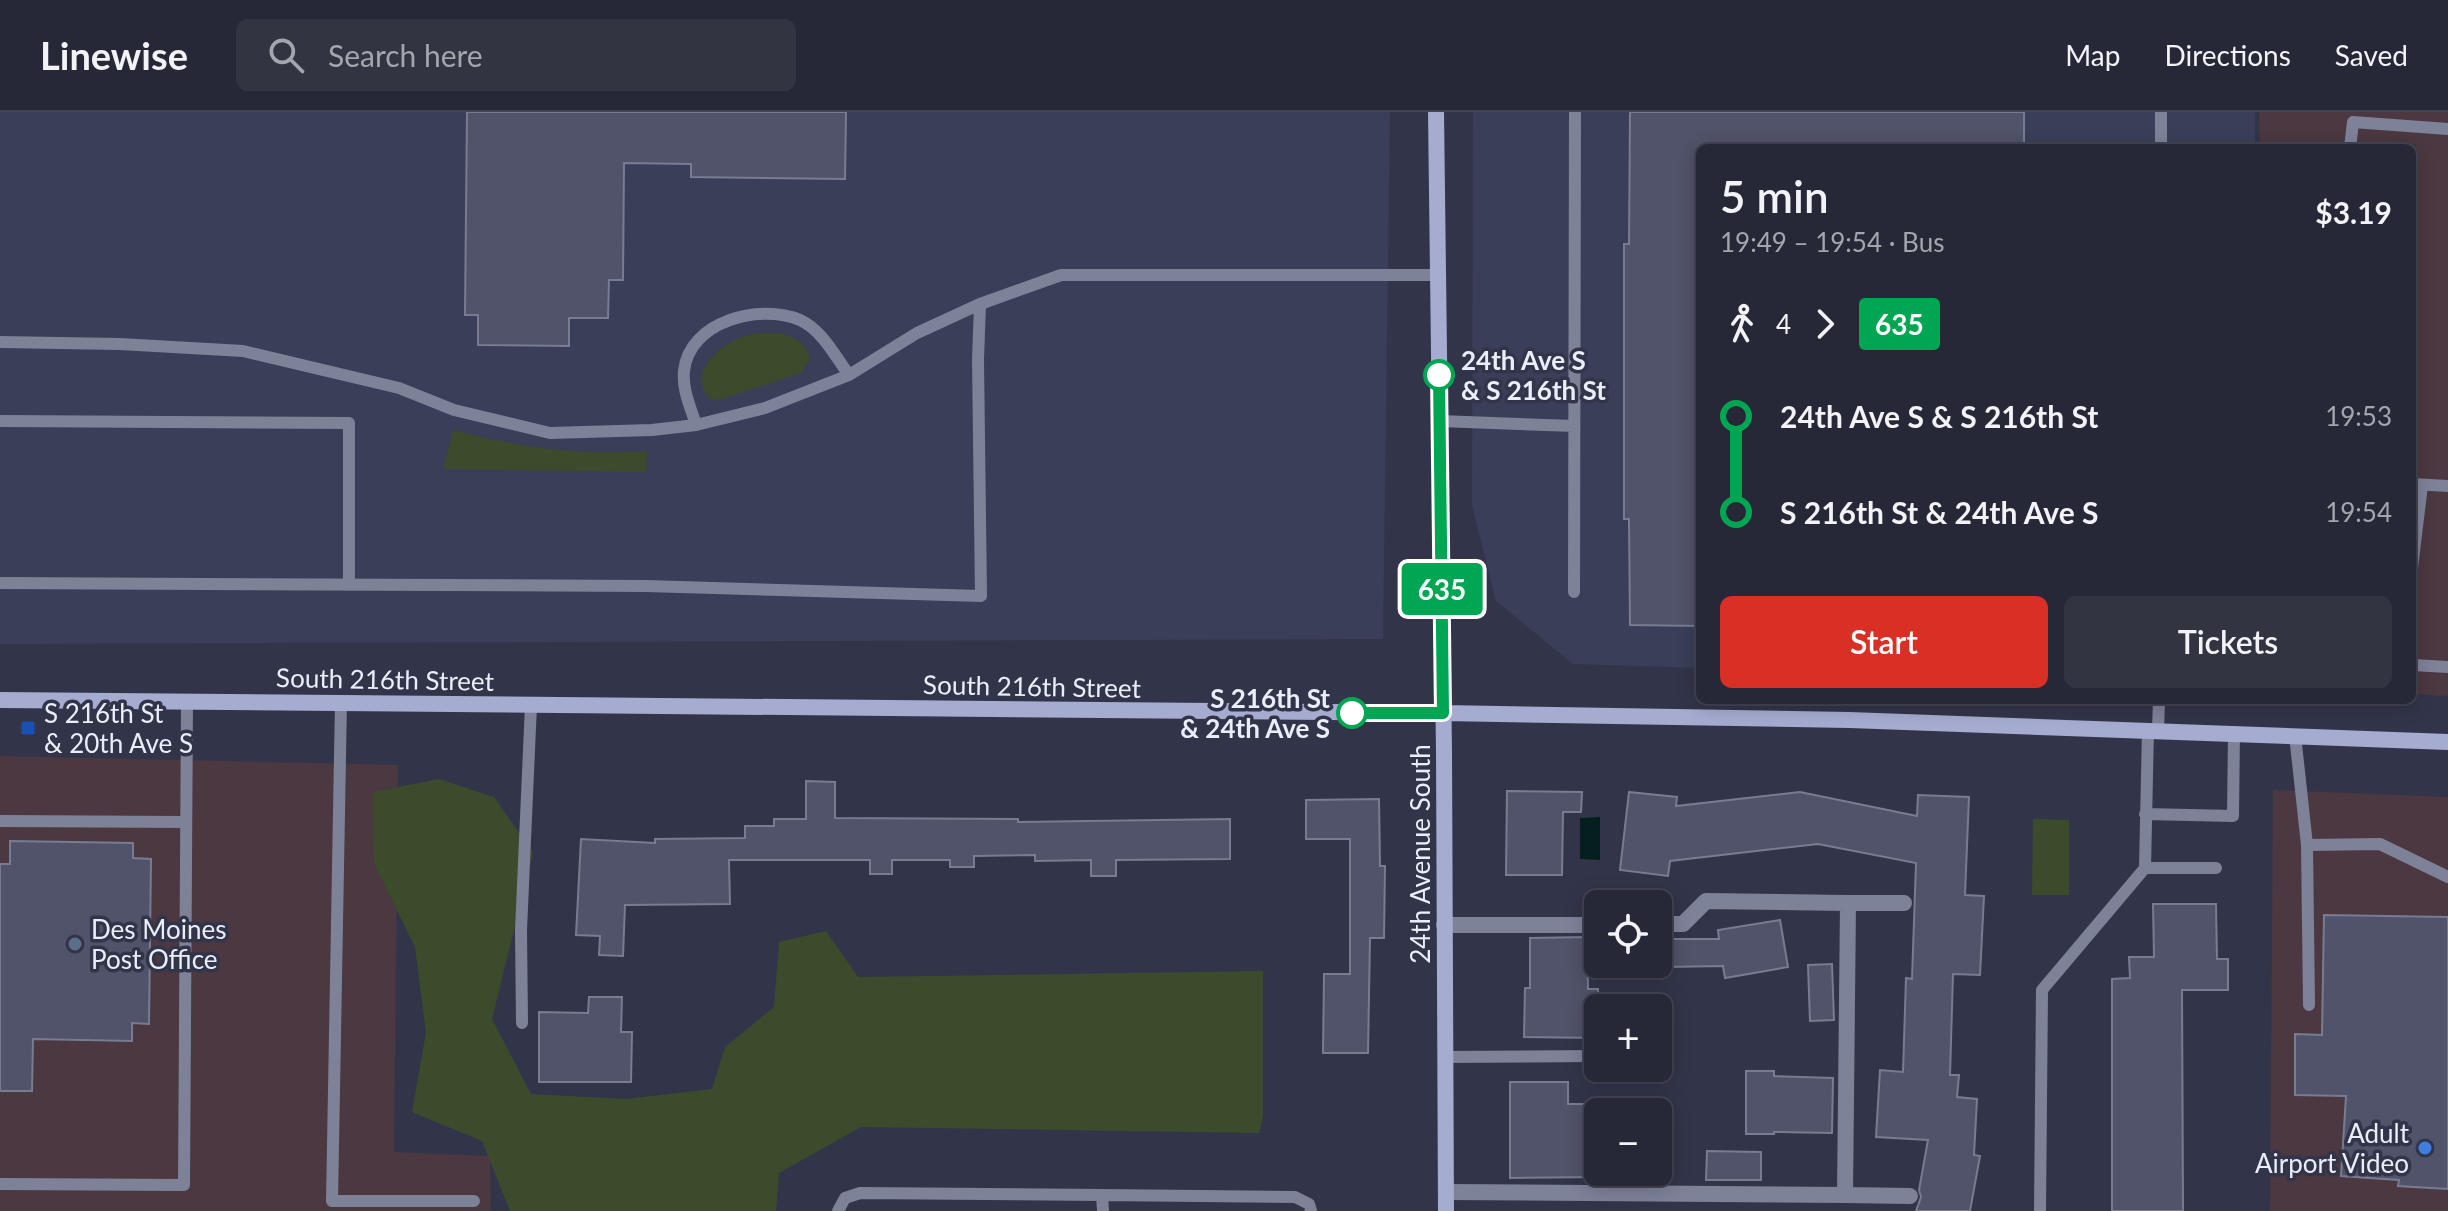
<!DOCTYPE html>
<html lang="en">
<head>
<meta charset="utf-8">
<style>
	body { margin:0; font-family:Lato,sans-serif; background:#323442; color:#f1f3f6; height:100vh; display:flex; flex-direction:column; font-size:30px; white-space:nowrap }
	* { box-sizing:border-box; margin:0 }
	p { font-size:26px; color:#a4a6ad }
	.icon { flex:none; width:44px; height:44px; fill:none; stroke:currentColor; stroke-width:2; stroke-linecap:round; stroke-linejoin:round }
	.map { position:relative; flex:1; overflow:hidden }
	.side { position:absolute; left:1696px; top:32px; width:720px; height:560px; display:flex; flex-direction:column; background:#262837; border-radius:12px; box-shadow:0 4px 20px #0003,0 0 0 2px #424452 }
	.side>* { flex:none }
	.badge { padding:0 16px; border-radius:6px; font-size:28px; line-height:52px }
	.tools { position:absolute; left:1584px; top:778px; display:grid; gap:16px }
	.tools a { display:grid; place-items:center; width:88px; height:88px; border-radius:12px; background:#262837; box-shadow:0 4px 20px #0003,0 0 0 2px #424452; font-size:40px }
	.map>.badge { position:absolute; translate:-50% -50%; box-shadow:0 0 0 4px #fff }
	.legs { display:flex; align-items:center; gap:12px; height:88px; padding:0 24px; font-size:26px }
	.legs p { margin-inline-start:auto }
	.summary { display:flex; align-items:center; justify-content:space-between; height:136px; padding:0 24px }
	h1 { font-size:44px; font-weight:600; line-height:60px }
	.cta { display:flex; gap:16px; margin-top:auto; padding:16px 24px }
	.cta a { flex:1; height:92px; border-radius:12px; background:#d93025; color:#fff; font-size:32px; font-weight:600; line-height:92px; text-align:center }
	.cta a+a { background:#323442; color:#f1f3f6 }
	ul { padding:0 24px; list-style:none }
	li { display:flex; align-items:center; gap:28px; height:96px; font-size:30px }
	li i { display:grid; place-items:center; width:12px; height:100%; margin:0 10px; background:currentColor }
	li i::after { content:''; width:20px; height:20px; margin:-10px; border:6px solid; border-radius:50%; background:#262837 }
	li p { margin-inline-start:auto }
	li:first-child i { background:linear-gradient(#0000 50%,currentColor 0) }
	li:last-child i { background:linear-gradient(currentColor 50%,#0000 0) }
	header { display:flex; align-items:center; gap:48px; box-sizing:border-box; height:112px; padding:0 40px; background:#262837; border-bottom:2px solid #424452 }
	header strong { font-size:38px }
	nav { display:flex; gap:44px; margin-inline-start:auto; font-size:28px }
	.search { width:560px; height:72px; background:#323442; display:flex; align-items:center; gap:20px; box-sizing:border-box; padding:0 28px; border-radius:12px; color:#a4a6ad; font-size:30px }
	.map>svg:first-child { display:block }
	.commercial { fill:#4b3841 }
	.built { fill:#3a3e58 }
	.green { fill:#3b4b2c }
	.water { fill:#051e1e }
	.building { fill:#505369; stroke:#787c93; stroke-width:2 }
	.lines { fill:none; stroke-linecap:round; stroke-linejoin:round }
	.lane { stroke:#7e8299; stroke-width:12 }
	.street { stroke:#7e8299; stroke-width:16 }
	.secondary { stroke:#a6acd0; stroke-width:16 }
	.line-1-casing { stroke:#fff; stroke-width:18 }
	.line-1 { stroke:#00a651; stroke-width:12 }
	.stop-1-dot { fill:#fff; stroke:#00a651; stroke-width:4 }
	.transit-dot { fill:#1a4fb4; stroke:#323549; stroke-width:3 }
	.service-dot { fill:#5c6f8a; stroke:#323549; stroke-width:3 }
	.shop-dot { fill:#3f7fe0; stroke:#323549; stroke-width:3 }
	.labels { text-anchor:middle; dominant-baseline:central; stroke-width:7; stroke-linejoin:round; paint-order:stroke }
	.stop-label { font-size:26px; font-weight:bold; fill:#eaedfa; stroke:#323549; text-anchor:start }
	.street-label { font-size:26px; fill:#eaedfa; stroke:#323549 }
	.poi-label { font-size:26px; fill:#eaedfa; stroke:#323549; text-anchor:start }
</style>
</head>
<body>
<header>
<strong>Linewise</strong>
<div class="search"><svg class="icon" aria-label="search" viewBox="0 0 24 24"><circle cx="10" cy="10" r="6"/><path d="M15 15l6 6"/></svg>Search here</div>
<nav><a>Map</a><a>Directions</a><a>Saved</a></nav>
</header>
<div class="map">
<svg width="2448" height="1099" viewBox="0 0 2448 1099">
	<rect width="100%" height="100%" fill="#323549"/>
	<path class="commercial" d="M 2259,0 L 2448,0 L 2448,584 L 2412,582 L 2412,36 L 2260,36 Z
		M 0,644 L 398,653 L 394,1040 L 490,1044 L 491,1099 L 0,1099 Z
		M 2273,678 L 2448,685 L 2448,1099 L 2270,1099 Z"/>
	<path class="built" d="M 0,0 L 1390,0 L 1383,527 L 0,532 Z
		M 1473,0 L 2255,0 L 2255,36 L 1700,36 L 1700,556 L 1573,552 L 1496,489 L 1472,393 Z"/>
	<path class="green" d="M 781,221 C 795,226 807,231 810,247 L 801,261 L 719,288 L 710,287 C 684,261 722,230 748,223 C 759,220 770,221 781,221 Z
		M 453,318 C 518,335 579,344 647,339 L 646,360 L 443,357 Z
		M 439,667 L 494,685 L 533,741 L 492,907 L 531,982 L 626,987 L 712,977 L 725,935 L 774,895 L 779,830 L 826,819 L 858,865 L 1263,859 L 1263,1005 L 1259,1021 L 861,1015 L 779,1061 L 776,1099 L 510,1099 L 482,1029 L 412,1000 L 426,920 L 415,835 L 374,752 L 373,680 Z
		M 2033,707 L 2069,708 L 2069,783 L 2032,783 Z"/>
	<path class="water" d="M 1600,705 L 1600,748 L 1580,747 L 1580,706 Z"/>
	<path class="building" d="M 467,0 L 846,0 L 845,67 L 691,65 L 691,52 L 624,51 L 623,168 L 609,168 L 608,206 L 569,206 L 569,234 L 478,233 L 478,203 L 465,203 Z
		M 1630,0 L 2024,0 L 2024,36 L 1700,36 L 1700,514 L 1630,513 L 1629,407 L 1624,407 L 1624,132 L 1629,132 Z
		M 806,669 L 835,670 L 835,706 L 1018,707 L 1018,710 L 1230,707 L 1230,747 L 1116,748 L 1116,764 L 1091,764 L 1091,748 L 1035,749 L 1035,743 L 974,744 L 974,755 L 950,755 L 950,748 L 892,748 L 892,762 L 870,762 L 870,748 L 729,748 L 730,792 L 625,793 L 623,844 L 599,843 L 600,824 L 576,823 L 581,727 L 655,731 L 655,727 L 745,726 L 745,714 L 774,714 L 774,707 L 806,707 Z
		M 1507,679 L 1582,680 L 1581,700 L 1563,700 L 1562,763 L 1506,763 Z
		M 1629,680 L 1677,685 L 1676,694 L 1800,680 L 1917,704 L 1918,683 L 1969,685 L 1965,783 L 1984,784 L 1980,863 L 1953,862 L 1950,963 L 1959,963 L 1957,985 L 1977,987 L 1974,1043 L 1980,1044 L 1970,1099 L 1916,1099 L 1921,1085 L 1919,1078 L 1928,1028 L 1876,1025 L 1880,958 L 1903,960 L 1906,866 L 1912,867 L 1916,751 L 1818,732 L 1670,749 L 1668,764 L 1620,758 Z
		M 1379,687 L 1380,754 L 1385,754 L 1384,826 L 1370,826 L 1368,941 L 1323,941 L 1324,862 L 1350,862 L 1350,727 L 1306,727 L 1306,688 Z
		M 10,729 L 133,731 L 133,746 L 151,747 L 149,912 L 132,911 L 132,929 L 33,927 L 32,979 L 0,979 L 0,752 L 10,752 Z
		M 2153,792 L 2216,792 L 2217,847 L 2228,847 L 2228,878 L 2182,878 L 2183,1099 L 2112,1099 L 2112,867 L 2130,866 L 2129,845 L 2154,845 Z
		M 2324,803 L 2448,805 L 2448,1077 L 2398,1074 L 2399,1068 L 2341,1064 L 2346,984 L 2295,983 L 2295,922 L 2322,923 Z
		M 1780,808 L 1788,855 L 1725,866 L 1723,854 L 1665,855 L 1665,827 L 1719,827 L 1718,818 Z
		M 1587,825 L 1588,877 L 1598,877 L 1598,926 L 1524,925 L 1525,876 L 1530,876 L 1530,826 Z
		M 1832,852 L 1834,908 L 1810,909 L 1808,853 Z
		M 589,885 L 622,885 L 621,920 L 632,920 L 631,970 L 539,970 L 539,900 L 588,901 Z
		M 1746,959 L 1774,959 L 1774,964 L 1833,966 L 1832,1021 L 1774,1020 L 1774,1022 L 1746,1022 Z
		M 1510,970 L 1568,970 L 1568,992 L 1595,992 L 1598,1065 L 1510,1066 Z
		M 1707,1039 L 1761,1040 L 1761,1068 L 1706,1068 Z"/>
	<g class="lines">
		<path class="lane" d="M 2161,36 L 2161,0
			M 2350,36 L 2353,10 L 2448,17
			M 0,230 L 120,232 L 243,239 L 399,276 L 454,298 L 550,321 L 652,318 L 696,313 L 765,296 L 849,263 L 917,221 L 980,192 L 1061,163 L 1438,163
			M 0,309 L 349,311 L 349,473
			M 1440,309 L 1574,314
			M 696,313 C 691,296 682,278 684,259 C 689,209 760,191 800,208 C 822,218 835,244 849,263
			M 2412,372 L 2448,374
			M 2412,456 L 2422,373
			M 0,471 L 646,474 L 981,484 L 978,248 L 980,192
			M 1574,480 L 1575,0
			M 2412,553 L 2448,555
			M 341,589 L 332,1089 L 474,1089
			M 2158,618 L 2159,588
			M 2295,623 L 2307,733 L 2380,732 L 2448,765
			M 2145,702 L 2233,704 L 2234,620
			M 0,709 L 186,710
			M 2307,733 L 2309,893
			M 2145,756 L 2216,756
			M 522,911 L 521,818 L 531,593
			M 1445,945 L 1598,944
			M 0,1072 L 184,1073 L 187,589
			M 1102,1083 L 1295,1085 L 1309,1092 L 1311,1099
			M 838,1099 L 845,1086 L 860,1081 L 1102,1083 L 1103,1099
			M 2040,1099 L 2042,878 L 2145,756 L 2148,618"/>
		<path class="street" d="M 1848,791 L 1904,791
			M 1444,813 L 1598,813
			M 1446,1080 L 1845,1083 L 1848,791 L 1706,789 L 1683,812 L 1658,812
			M 1845,1083 L 1910,1084"/>
		<path class="secondary" d="M 1436,0 L 1444,640 L 1446,1099
			M 0,588 L 1443,601 L 1850,608 L 2448,630"/>
	</g>
	<g class="lines">
		<g class="line-1-casing">
			<path id="line-1" d="M 1352,601 L 1443,601 L 1439,263"/>
		</g>
		<use href="#line-1" class="line-1"/>
	</g>
	<g class="stop-1-dot">
		<circle cx="1439" cy="263" r="14"/>
		<circle cx="1352" cy="601" r="14"/>
	</g>
	<rect class="transit-dot" x="20" y="608" width="16" height="16" rx="4"/>
	<circle class="service-dot" cx="75" cy="832" r="8"/>
	<circle class="shop-dot" cx="2425" cy="1036" r="8"/>
	<g class="labels">
		<g class="stop-label">
			<text x="1461" y="248">24th Ave S<tspan x="1461" dy="30">&amp; S 216th St</tspan></text>
			<text x="1330" y="586" text-anchor="end">S 216th St<tspan x="1330" dy="30">&amp; 24th Ave S</tspan></text>
		</g>
		<g class="street-label">
			<text transform="translate(385 567) rotate(1)">South 216th Street</text>
			<text transform="translate(1032 574) rotate(1)">South 216th Street</text>
			<text transform="translate(1420 742) rotate(-90)">24th Avenue South</text>
		</g>
		<g class="poi-label">
			<text x="44" y="601">S 216th St<tspan x="44" dy="30">&amp; 20th Ave S</tspan></text>
			<text x="91" y="817">Des Moines<tspan x="91" dy="30">Post Office</tspan></text>
			<text x="2409" y="1021" text-anchor="end">Adult<tspan x="2409" dy="30">Airport Video</tspan></text>
		</g>
	</g>
</svg>
<div class="tools">
<a><svg class="icon" aria-label="locate" viewBox="0 0 24 24"><circle cx="12" cy="12" r="6"/><path d="M12 2v4M12 18v4M2 12h4M18 12h4"/></svg></a>
<a>+</a>
<a>−</a>
</div>
<b class="badge" style="left:1442px;top:477px;background:#00a651;color:#fff">635</b>
<section class="side">
<div class="summary"><div><h1>5 min</h1><p>19:49 – 19:54 · Bus</p></div><b>$3.19</b></div>
<div class="legs"><svg class="icon" aria-label="walk" viewBox="0 0 24 24"><circle cx="13" cy="4" r="2"/><path d="M13 8l-2 6 4 7M11 14l-3 7M7 12l3-4h3l4 4"/></svg>4<svg class="icon" aria-label="forward" viewBox="0 0 24 24"><path d="M9 5l7 7-7 7"/></svg><b class="badge" style="background:#00a651;color:#fff">635</b></div>
<ul>
<li><i style="color:#00a651"></i><b>24th Ave S &amp; S 216th St</b><p>19:53</p></li>
<li><i style="color:#00a651"></i><b>S 216th St &amp; 24th Ave S</b><p>19:54</p></li>
</ul>
<div class="cta"><a>Start</a><a>Tickets</a></div>
</section>
</div>
</body>
</html>
